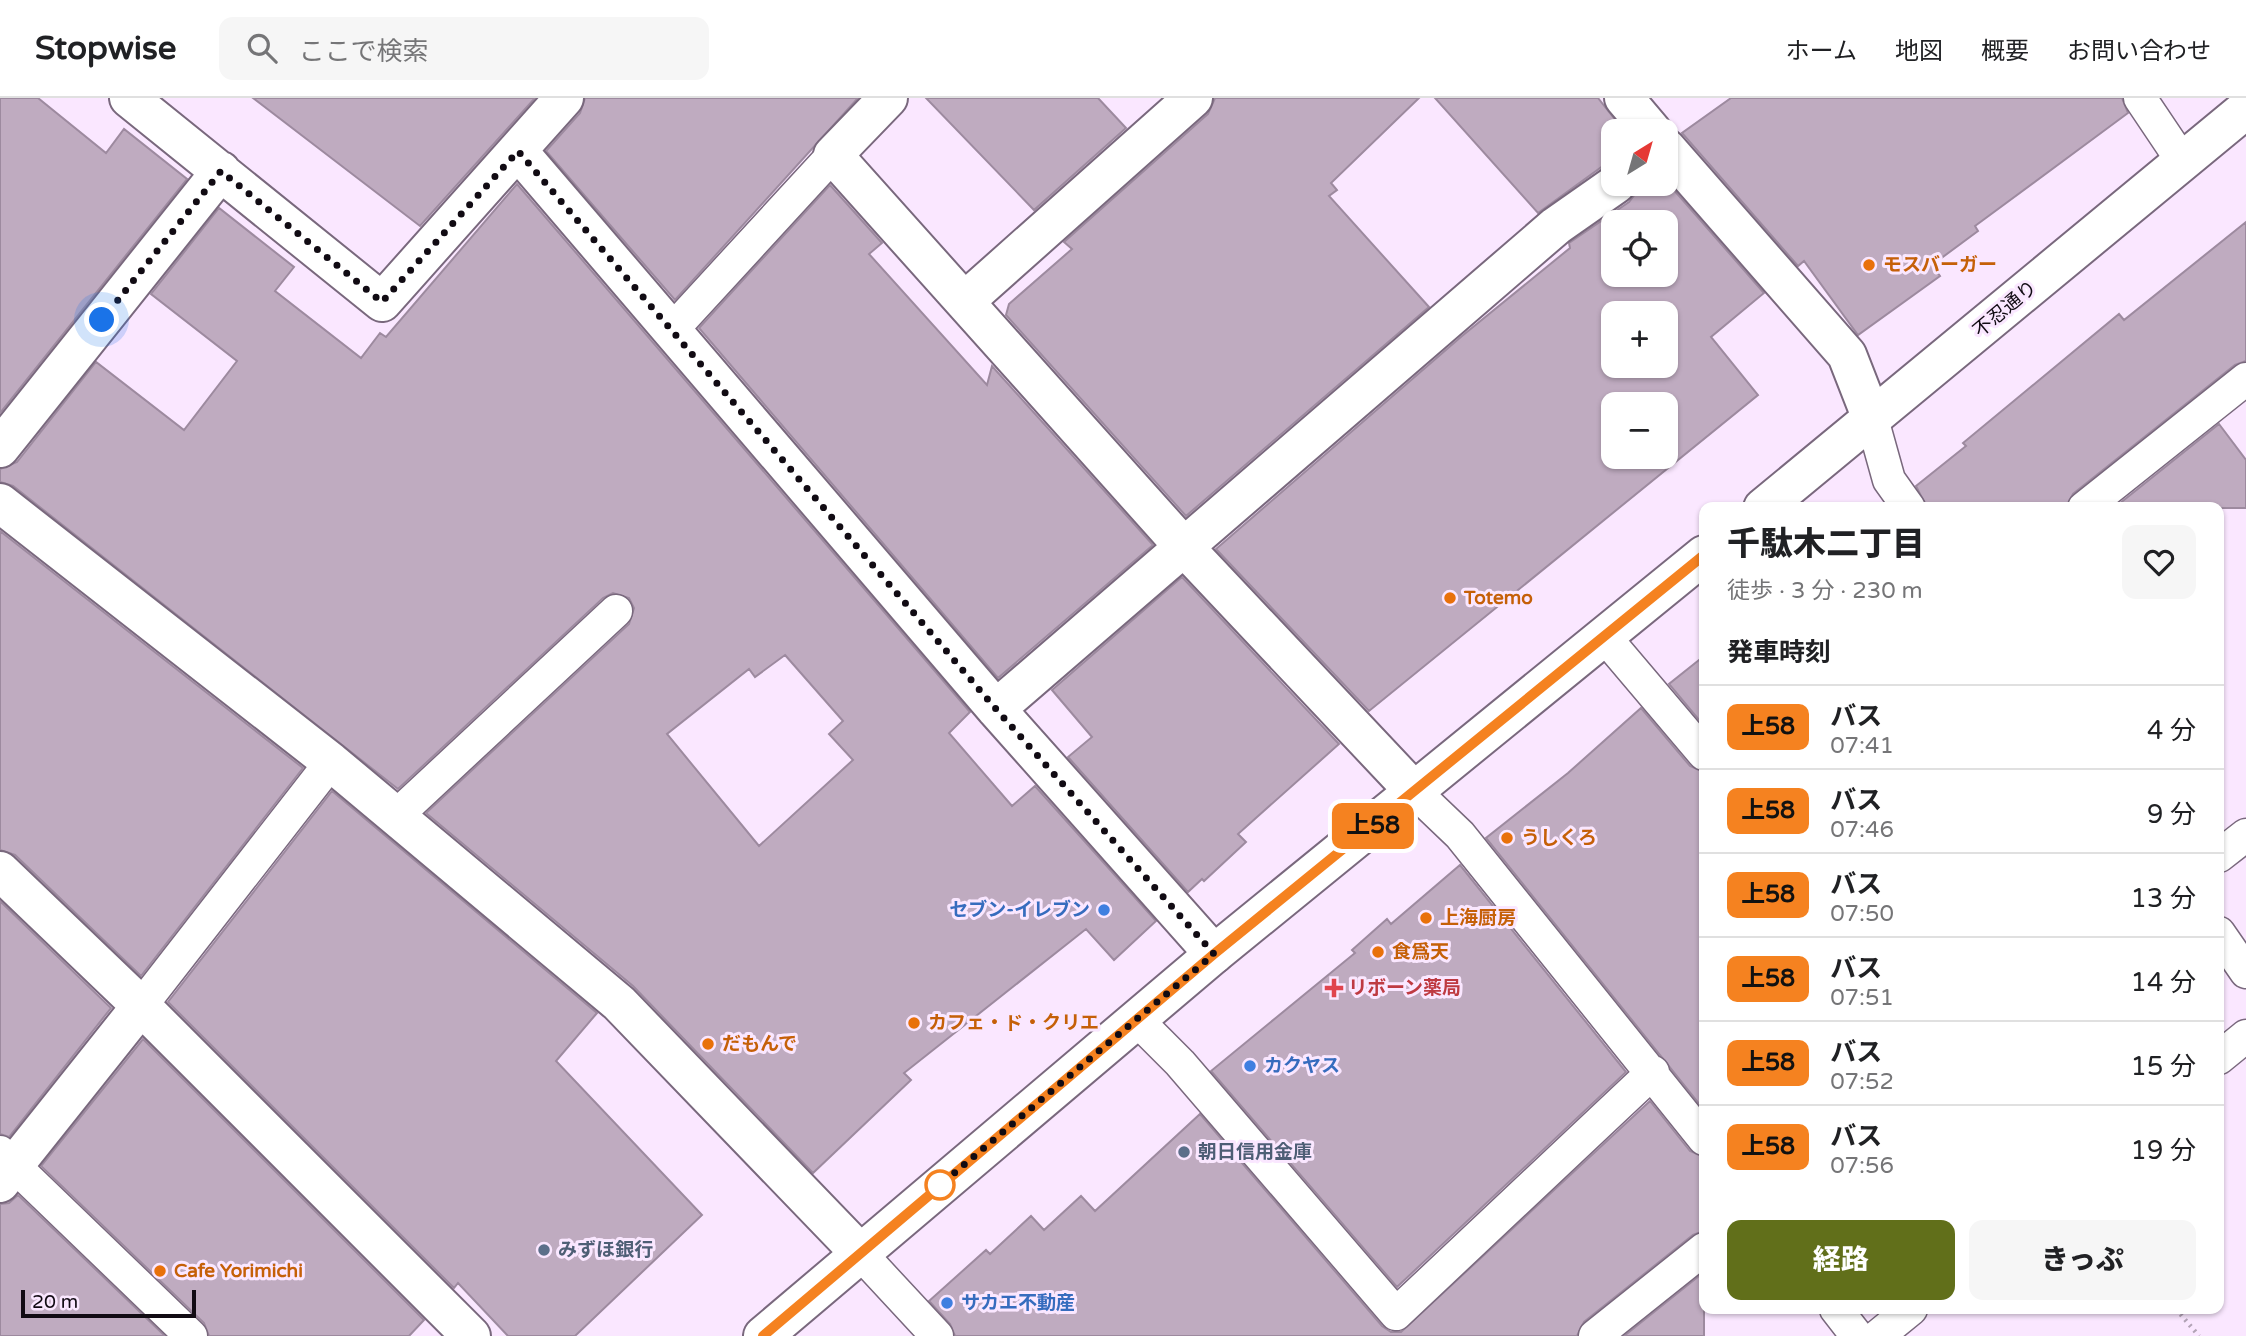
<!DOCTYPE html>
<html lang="ja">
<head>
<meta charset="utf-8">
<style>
	body { margin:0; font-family:"Varela Round","Noto Sans JP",sans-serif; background:#f6f6f6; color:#202124; height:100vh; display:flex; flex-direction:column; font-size:26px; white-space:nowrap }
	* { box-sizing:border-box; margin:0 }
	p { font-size:23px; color:#757577 }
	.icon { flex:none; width:38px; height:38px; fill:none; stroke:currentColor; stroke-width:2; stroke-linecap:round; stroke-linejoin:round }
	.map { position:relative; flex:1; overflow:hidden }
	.details { position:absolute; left:1699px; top:404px; width:525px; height:812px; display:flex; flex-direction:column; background:#fff; border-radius:14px; box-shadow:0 2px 5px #0004 }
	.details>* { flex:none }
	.badge { padding:0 14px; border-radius:10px; font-size:24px; line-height:46px }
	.needle { width:46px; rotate:37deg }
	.tools { position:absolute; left:1601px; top:21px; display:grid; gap:14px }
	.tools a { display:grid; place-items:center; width:77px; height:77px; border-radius:14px; background:#fff; box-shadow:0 2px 5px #0004; font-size:35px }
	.scale { position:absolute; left:21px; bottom:18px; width:175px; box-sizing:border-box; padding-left:7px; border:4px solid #110b13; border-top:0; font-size:19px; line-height:24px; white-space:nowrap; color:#110b13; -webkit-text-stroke:5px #fae7ff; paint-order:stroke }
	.you { position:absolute; width:35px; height:35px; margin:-18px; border:5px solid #fff; border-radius:50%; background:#1a73e8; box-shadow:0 0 0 10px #1a73e833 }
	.map>.badge { position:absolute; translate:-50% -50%; box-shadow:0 0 0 4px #fff }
	h2 { padding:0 28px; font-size:26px; line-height:63px }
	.round { display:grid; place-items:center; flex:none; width:74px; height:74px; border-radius:14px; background:#f6f6f6 }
	.summary { display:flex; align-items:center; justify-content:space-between; height:119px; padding:0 28px }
	h1 { font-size:33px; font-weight:800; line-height:52px }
	.action { display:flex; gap:14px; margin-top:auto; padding:14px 28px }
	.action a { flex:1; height:80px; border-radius:14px; background:#616f1a; color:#fff; font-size:28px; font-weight:800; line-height:80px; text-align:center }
	.action a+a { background:#f6f6f6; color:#202124 }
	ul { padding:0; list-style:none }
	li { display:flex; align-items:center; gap:21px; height:84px; padding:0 28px; border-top:2px solid #e0e0e0 }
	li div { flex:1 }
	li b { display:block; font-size:26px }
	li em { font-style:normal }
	li .badge { min-width:77px; font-weight:700; text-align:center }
	header { display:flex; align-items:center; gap:42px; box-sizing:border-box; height:98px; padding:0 35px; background:#fff; border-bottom:2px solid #e0e0e0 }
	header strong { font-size:33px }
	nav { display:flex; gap:38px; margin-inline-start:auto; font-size:24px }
	.search { width:490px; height:63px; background:#f6f6f6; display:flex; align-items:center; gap:18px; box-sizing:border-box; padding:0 24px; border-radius:14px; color:#757577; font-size:26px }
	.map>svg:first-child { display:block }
	.building { fill:#bfabc0; stroke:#9d8a9f; stroke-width:2; fill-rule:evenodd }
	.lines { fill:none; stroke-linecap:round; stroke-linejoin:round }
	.lane-casing { stroke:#79687d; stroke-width:35 }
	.street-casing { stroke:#79687d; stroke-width:42 }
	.secondary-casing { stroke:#79687d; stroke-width:42 }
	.path { stroke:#b2a3b6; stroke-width:4.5; stroke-dasharray:2 5; stroke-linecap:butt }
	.lane { stroke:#fff; stroke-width:32 }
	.street { stroke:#fff; stroke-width:38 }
	.secondary { stroke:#fff; stroke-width:38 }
	.line-casing { stroke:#fff; stroke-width:16 }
	.line { stroke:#f58220; stroke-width:10 }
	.walk { stroke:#110b13; stroke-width:7; stroke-dasharray:0 12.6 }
	.food-dot { fill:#e8710a; stroke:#fae7ff; stroke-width:2.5 }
	.shop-dot { fill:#3f7fe0; stroke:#fae7ff; stroke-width:2.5 }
	.health-dot { fill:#e0444e; stroke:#fae7ff; stroke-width:2.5 }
	.service-dot { fill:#5c6f8a; stroke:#fae7ff; stroke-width:2.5 }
	.stop-dot { fill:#fff; stroke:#f58220; stroke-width:3.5 }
	.labels { text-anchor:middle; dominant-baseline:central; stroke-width:6; stroke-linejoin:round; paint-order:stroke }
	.food-label { font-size:19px; font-weight:bold; fill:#c56008; stroke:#fae7ff; text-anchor:start }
	.street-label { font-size:19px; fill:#110b13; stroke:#fae7ff }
	.shop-label { font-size:19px; font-weight:bold; fill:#366cbe; stroke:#fae7ff; text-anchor:start }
	.health-label { font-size:19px; font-weight:bold; fill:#be3a42; stroke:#fae7ff; text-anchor:start }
	.service-label { font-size:19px; font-weight:bold; fill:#4e5e75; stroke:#fae7ff; text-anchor:start }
</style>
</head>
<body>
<header>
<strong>Stopwise</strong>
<div class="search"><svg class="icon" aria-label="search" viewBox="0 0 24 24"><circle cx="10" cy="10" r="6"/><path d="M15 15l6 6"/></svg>ここで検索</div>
<nav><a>ホーム</a><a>地図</a><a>概要</a><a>お問い合わせ</a></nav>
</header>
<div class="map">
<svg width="2246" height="1238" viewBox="0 0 2246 1238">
	<rect width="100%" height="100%" fill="#fae7ff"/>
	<path class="building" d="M 0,0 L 38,0 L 106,55 L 124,31 L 187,81 L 0,315 Z
		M 253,0 L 535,0 L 420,128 Z
		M 585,0 L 858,0 L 675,202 L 546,53 L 580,15 Z
		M 926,0 L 1098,0 L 1126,30 L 1034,112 Z
		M 1215,0 L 1419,0 L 1331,85 L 1337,92 L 1329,98 L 1429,209 L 1186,418 L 1006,217 L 1009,206 L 1072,151 L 1064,144 L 1208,16 Z
		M 1435,0 L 1598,0 L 1624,33 L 1614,33 L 1614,64 L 1603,68 L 1538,115 Z
		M 1731,0 L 2122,0 L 2128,15 L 1975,128 L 1978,133 L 1932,167 L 1940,178 L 1858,237 L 1804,163 L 1798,168 L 1682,35 Z
		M 1666,83 L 1764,195 L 1711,239 L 1758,297 L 1369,613 L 1216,451 L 1462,238 L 1570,150 L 1569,145 L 1629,104 L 1635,96 L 1638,86 L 1666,86 ZM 1614,124 L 1666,124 L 1666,177 L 1614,177 ZM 1614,215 L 1666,215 L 1666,268 L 1614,268 ZM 1614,306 L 1666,306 L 1666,359 L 1614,359 Z
		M 517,86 L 970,614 L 949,635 L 1012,708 L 1035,688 L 1156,823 L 1114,862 L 1086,831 L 904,975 L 911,982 L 813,1075 L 633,888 L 426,715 L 629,526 L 634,510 L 629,500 L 613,495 L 603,500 L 398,691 L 13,388 L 0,384 L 0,371 L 17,364 L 96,264 L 184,332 L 237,263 L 151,196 L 219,110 L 294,169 L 275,193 L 361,260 L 380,235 L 386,239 ZM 785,557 L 843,623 L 829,636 L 853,662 L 759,748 L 667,636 L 749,571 L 755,579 Z
		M 830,87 L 882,145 L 869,156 L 987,287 L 992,268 L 1153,447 L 998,580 L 699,230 Z
		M 2246,124 L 2246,263 L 2235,267 L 2073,396 L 2066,410 L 1927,410 L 1916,388 L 1966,348 L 1963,345 L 2119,216 L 2124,222 Z
		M 2219,326 L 2246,362 L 2246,410 L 2114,410 Z
		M 0,433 L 303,670 L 141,878 L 15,757 L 0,752 Z
		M 1182,479 L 1339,646 L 1238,736 L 1246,744 L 1204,783 L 1202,781 L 1188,794 L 1068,659 L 1092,639 L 1052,592 Z
		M 1704,558 L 1704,628 L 1669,586 Z
		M 1641,610 L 1690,668 L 1704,674 L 1704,1012 L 1486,740 L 1568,675 Z
		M 332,693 L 597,915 L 556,963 L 702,1117 L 575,1238 L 508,1238 L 458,1185 L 454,1190 L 168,904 Z
		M 1460,767 L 1626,974 L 1397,1189 L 1211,973 L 1355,855 L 1352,852 L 1387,821 L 1391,826 Z
		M 0,803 L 111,910 L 9,1039 L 0,1036 Z
		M 143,941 L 424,1222 L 409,1238 L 209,1238 L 204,1225 L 41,1068 Z
		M 1650,1003 L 1690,1053 L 1704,1059 L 1704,1133 L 1693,1137 L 1584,1224 L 1577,1238 L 955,1238 L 950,1226 L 929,1203 L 986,1152 L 990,1156 L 1031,1118 L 1044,1132 L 1081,1098 L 1095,1113 L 1200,1016 L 1382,1228 L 1391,1234 L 1401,1234 Z
		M 18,1097 L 165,1238 L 0,1238 L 0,1106 L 9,1105 Z
		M 1704,1174 L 1704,1238 L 1624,1238 Z"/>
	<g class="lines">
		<g class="lane-casing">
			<path id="lane" d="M 2140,0 L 2183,64
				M 673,231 L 833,57
				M 1872,321 L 1889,382 L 1909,410
				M 2084,410 L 2246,281
				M 1604,538 L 1704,656
				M 1415,694 L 1460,737 L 1704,1041
				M 395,719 L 616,513
				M 2219,758 L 2246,737
				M 2219,835 L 2246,874
				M 141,908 L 331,664
				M 1138,923 L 1180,965 L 1396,1216 L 1653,974
				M 2219,960 L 2246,938
				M 0,1054 L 191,1238
				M 860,1155 L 937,1238
				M 1836,1211 L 1857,1238
				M 1595,1238 L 1704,1151
				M 1878,1238 L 1911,1211"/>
		</g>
		<g class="street-casing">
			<path id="street" d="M 129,0 L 382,204 L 564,0
				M 888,0 L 833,57 L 1184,449 L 1415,694
				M 1624,0 L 1652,33
				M 1666,50 L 1847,257 L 1872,321
				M 518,53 L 996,611 L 1214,856
				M 965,203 L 1193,0
				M 0,350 L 221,73
				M 0,405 L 331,664 L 619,905 L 860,1155
				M 996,611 L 1556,128 L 1616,86
				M 0,773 L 141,908 L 471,1238
				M 0,1085 L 141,908"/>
		</g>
		<g class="secondary-casing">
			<path id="secondary" d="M 1763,410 L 2246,11
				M 763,1238 L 1214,856 L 1704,457"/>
		</g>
		<path class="path" d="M 2176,1211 L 2199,1238"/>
		<use href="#lane" class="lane"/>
		<use href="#street" class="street"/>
		<use href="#secondary" class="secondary"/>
	</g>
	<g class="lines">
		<g class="line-casing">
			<path id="line" d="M 763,1238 L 1214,856 L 1704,457"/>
		</g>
		<use href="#line" class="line"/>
		<path class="walk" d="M 102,222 L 221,73 L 382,204 L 518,53 L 996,611 L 1214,856 L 940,1087"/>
	</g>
	<g class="food-dot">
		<circle cx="1869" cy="167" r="7"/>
		<circle cx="1450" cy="500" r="7"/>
		<circle cx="1507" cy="740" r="7"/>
		<circle cx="1426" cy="820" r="7"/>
		<circle cx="1378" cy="854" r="7"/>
		<circle cx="914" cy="925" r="7"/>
		<circle cx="708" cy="946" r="7"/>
		<circle cx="160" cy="1173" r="7"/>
	</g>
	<g class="shop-dot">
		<circle cx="1104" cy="812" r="7"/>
		<circle cx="1250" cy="968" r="7"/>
		<circle cx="947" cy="1205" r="7"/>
	</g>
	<path class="health-dot" d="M1330.5 879.5h7v7h7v7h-7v7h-7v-7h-7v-7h7z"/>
	<g class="service-dot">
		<circle cx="1184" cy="1054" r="7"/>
		<circle cx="544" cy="1152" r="7"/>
	</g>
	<circle class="stop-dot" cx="940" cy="1087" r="14"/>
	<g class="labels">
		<g class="food-label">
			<text x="1883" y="167">モスバーガー</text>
			<text x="1464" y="500">Totemo</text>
			<text x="1521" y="740">うしくろ</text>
			<text x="1440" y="820">上海厨房</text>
			<text x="1392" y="854">食爲天</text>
			<text x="928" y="925">カフェ・ド・クリエ</text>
			<text x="722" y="946">だもんで</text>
			<text x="174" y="1173">Cafe Yorimichi</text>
		</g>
		<g class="street-label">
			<text transform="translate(2005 211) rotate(-40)">不忍通り</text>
		</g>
		<g class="shop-label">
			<text x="1090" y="812" text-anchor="end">セブン-イレブン</text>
			<text x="1264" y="968">カクヤス</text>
			<text x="961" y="1205">サカエ不動産</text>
		</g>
		<g class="health-label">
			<text x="1348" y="890">リボーン薬局</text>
		</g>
		<g class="service-label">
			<text x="1198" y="1054">朝日信用金庫</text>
			<text x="558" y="1152">みずほ銀行</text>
		</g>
	</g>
</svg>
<div class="tools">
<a><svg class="needle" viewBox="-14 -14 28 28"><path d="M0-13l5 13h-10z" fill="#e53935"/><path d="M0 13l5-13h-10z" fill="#757577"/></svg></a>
<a><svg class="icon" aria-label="locate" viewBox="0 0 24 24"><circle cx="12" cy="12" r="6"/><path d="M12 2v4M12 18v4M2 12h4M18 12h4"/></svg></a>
<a>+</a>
<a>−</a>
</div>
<div class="scale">20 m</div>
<div class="you" style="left:102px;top:222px"></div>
<b class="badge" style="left:1373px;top:728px;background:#f58220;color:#111">上58</b>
<section class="details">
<div class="summary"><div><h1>千駄木二丁目</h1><p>徒歩 · 3 分 · 230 m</p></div><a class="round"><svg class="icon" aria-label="heart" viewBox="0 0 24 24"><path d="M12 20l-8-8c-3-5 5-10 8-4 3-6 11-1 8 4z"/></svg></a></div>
<h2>発車時刻</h2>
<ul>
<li><span class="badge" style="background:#f58220;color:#111">上58</span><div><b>バス</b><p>07:41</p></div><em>4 分</em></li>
<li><span class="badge" style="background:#f58220;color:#111">上58</span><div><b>バス</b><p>07:46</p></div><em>9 分</em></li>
<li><span class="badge" style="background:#f58220;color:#111">上58</span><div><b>バス</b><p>07:50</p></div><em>13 分</em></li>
<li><span class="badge" style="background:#f58220;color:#111">上58</span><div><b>バス</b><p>07:51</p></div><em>14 分</em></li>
<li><span class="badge" style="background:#f58220;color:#111">上58</span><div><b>バス</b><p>07:52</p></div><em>15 分</em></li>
<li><span class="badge" style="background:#f58220;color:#111">上58</span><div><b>バス</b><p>07:56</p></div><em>19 分</em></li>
</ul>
<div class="action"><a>経路</a><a>きっぷ</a></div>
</section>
</div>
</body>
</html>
